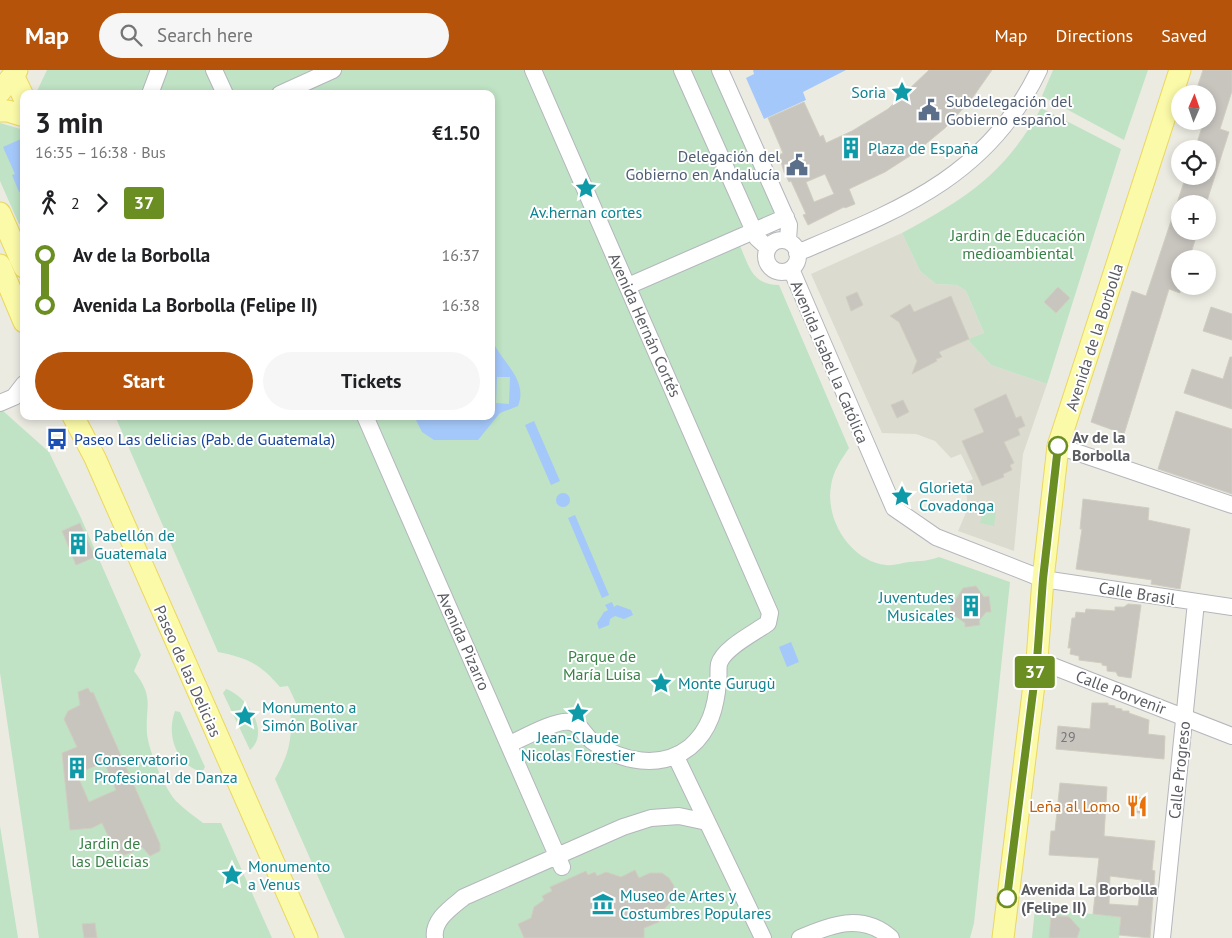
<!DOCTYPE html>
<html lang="en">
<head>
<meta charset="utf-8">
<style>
	body { margin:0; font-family:"PT Sans",sans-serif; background:#f6f6f6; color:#202124; height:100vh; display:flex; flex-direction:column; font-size:19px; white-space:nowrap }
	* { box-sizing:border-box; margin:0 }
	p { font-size:16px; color:#757577 }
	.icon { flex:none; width:28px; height:28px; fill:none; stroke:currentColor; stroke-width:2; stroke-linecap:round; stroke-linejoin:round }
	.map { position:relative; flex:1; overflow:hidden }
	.panel { position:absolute; left:20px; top:20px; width:475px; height:330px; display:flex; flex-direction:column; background:#fff; border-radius:10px; box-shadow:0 2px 8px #0003 }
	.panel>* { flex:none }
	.badge { padding:0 10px; border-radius:4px; font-size:18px; line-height:32px }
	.needle { width:32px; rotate:2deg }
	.buttons { position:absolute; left:1171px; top:15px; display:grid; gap:10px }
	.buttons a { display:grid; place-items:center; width:45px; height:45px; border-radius:50%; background:#fff; box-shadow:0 2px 8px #0003; font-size:25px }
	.map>.badge { position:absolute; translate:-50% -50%; box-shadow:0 0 0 2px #fff }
	.legs { display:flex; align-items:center; gap:8px; height:55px; padding:0 15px; font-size:16px }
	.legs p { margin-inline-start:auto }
	.summary { display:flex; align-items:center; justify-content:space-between; height:85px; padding:0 15px }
	h1 { font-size:28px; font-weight:700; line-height:38px }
	.cta { display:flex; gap:10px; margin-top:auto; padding:10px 15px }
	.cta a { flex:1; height:58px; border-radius:30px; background:#b45309; color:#fff; font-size:20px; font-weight:700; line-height:58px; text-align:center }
	.cta a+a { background:#f6f6f6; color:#202124 }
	ul { padding:0 15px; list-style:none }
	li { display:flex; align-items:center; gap:18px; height:50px; font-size:19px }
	li i { display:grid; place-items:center; width:8px; height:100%; margin:0 6px; background:currentColor }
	li i::after { content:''; width:12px; height:12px; margin:-6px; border:4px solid; border-radius:50%; background:#fff }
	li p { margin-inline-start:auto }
	li:first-child i { background:linear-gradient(#0000 50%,currentColor 0) }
	li:last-child i { background:linear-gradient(currentColor 50%,#0000 0) }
	header { display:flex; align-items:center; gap:30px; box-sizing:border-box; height:70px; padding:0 25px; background:#b45309; color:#fff }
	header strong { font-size:24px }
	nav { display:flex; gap:28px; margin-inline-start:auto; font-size:18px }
	.search { width:350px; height:45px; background:#f6f6f6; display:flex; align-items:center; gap:12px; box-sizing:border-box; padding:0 18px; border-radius:28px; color:#757577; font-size:19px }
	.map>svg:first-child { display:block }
	.education { fill:#dcdbd0 }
	.green { fill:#bfe3c4 }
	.water { fill:#a4c8fa; fill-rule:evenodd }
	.building { fill:#c8c5bf; stroke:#d0cec0; fill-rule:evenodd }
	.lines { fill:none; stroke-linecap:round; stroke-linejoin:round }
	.minor-casing { stroke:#b4b6bc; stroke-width:18 }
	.major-casing { stroke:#ead75d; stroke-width:23 }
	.minor { stroke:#fff; stroke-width:16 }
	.major { stroke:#fbfaa8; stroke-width:21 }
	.line-1-casing { stroke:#fff; stroke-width:11 }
	.line-1 { stroke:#6b8e23; stroke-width:8 }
	.stop-1-dot { fill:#fff; stroke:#6b8e23; stroke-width:2.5 }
	.labels { text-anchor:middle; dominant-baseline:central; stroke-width:4; stroke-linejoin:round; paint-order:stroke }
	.number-label { font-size:14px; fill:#767679 }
	.culture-label { font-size:16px; fill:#0d838f; stroke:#fff; text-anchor:start }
	.service-label { font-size:16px; fill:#4e5e75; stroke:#fff; text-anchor:start }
	.park-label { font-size:16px; fill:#398247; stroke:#fff }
	.street-label { font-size:16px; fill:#5a5c62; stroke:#fff }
	.stop-label { font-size:16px; font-weight:bold; fill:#5a5c62; stroke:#fff; text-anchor:start }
	.transit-label { font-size:16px; fill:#164399; stroke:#fff; text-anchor:start }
	.food-label { font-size:16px; fill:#c56008; stroke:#fff; text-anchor:end }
</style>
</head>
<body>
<header>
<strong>Map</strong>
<div class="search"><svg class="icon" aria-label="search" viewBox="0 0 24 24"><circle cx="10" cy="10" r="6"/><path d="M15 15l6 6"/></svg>Search here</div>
<nav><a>Map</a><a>Directions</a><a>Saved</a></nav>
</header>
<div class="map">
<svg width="1232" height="868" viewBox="0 0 1232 868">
	<rect width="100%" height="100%" fill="#ecebe2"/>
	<path class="education" d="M 902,163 L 920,201 L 936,214 L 957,215 L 966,221 L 984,263 L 970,269 L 970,272 L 991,295 L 1047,314 L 1023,384 L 1014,481 L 958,461 L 968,438 L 965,413 L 973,409 L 961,384 L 951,388 L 935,371 L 916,364 L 882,363 L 811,204 Z"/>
	<path class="green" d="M 47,0 L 729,0 L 796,152 L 740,176 C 749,196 752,215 779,215 L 849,378 C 841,390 833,401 831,416 C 825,449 850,491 886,495 C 893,496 902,493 909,492 C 920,491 929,491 939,487 L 1010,512 L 974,853 L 970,868 L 345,868 L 275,709 C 289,684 293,668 290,639 L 297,635 L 288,616 L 280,617 C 260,594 248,588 218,582 L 115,346 L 491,346 L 491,24 L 42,24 L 37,21 Z
		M 1053,0 L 1148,0 L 1124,70 L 1042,26 Z
		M 1041,38 L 1121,79 L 1047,314 L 991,295 L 970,272 L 969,269 L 984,263 L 966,221 L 957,215 L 936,214 L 920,201 L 902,163 C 966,128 1005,104 1041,38 Z
		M 0,53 L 24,60 L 24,152 L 19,154 L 0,111 Z
		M 2,340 L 49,382 L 81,448 L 141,585 L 134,601 C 155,628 145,635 147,664 C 149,681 164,718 176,731 C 184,739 194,746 203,753 L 221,753 L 272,868 L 39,868 L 0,603 L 0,341 Z
		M 983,440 L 996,442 L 994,456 L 980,453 Z
		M 226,619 C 247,626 271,662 250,680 L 223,623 Z
		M 175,641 L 180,642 L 205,697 L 202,702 C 176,695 166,665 175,641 Z
		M 0,756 L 18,868 L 0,868 Z
		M 1035,838 L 1121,847 L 1119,868 L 1032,868 Z"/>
	<path class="water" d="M 753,0 L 846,0 L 803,22 L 806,30 L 764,49 L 746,8 L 754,4 Z
		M 21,69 L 24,72 L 24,119 L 19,122 L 12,105 L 15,104 L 3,77 Z
		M 491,268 C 500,291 529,309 518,336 L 500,343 L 478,370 L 434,370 L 422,362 L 414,346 L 491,346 ZM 497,307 L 510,307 L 509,334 L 496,333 Z
		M 534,351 L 560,411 L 551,415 L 525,355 Z
		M556 430a7 7 0 1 1 14 0a7 7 0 1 1-14 0Z
		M 575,445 L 609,525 L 602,528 L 568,448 Z
		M 612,532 L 614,537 L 617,535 L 631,540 L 633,545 L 624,549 L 615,546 L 610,549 L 609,555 L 599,559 L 597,553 L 604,542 L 608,540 L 605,535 Z
		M 791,572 L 799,592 L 787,597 L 779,577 Z"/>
	<path class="building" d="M 929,0 L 992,0 L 971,30 L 945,58 L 916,82 L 885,102 L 849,119 L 855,134 L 845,138 L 844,137 L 808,155 L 803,145 L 806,144 L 791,111 L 789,112 L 784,102 L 779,85 L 783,83 L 768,48 L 804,32 L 820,67 L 823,65 L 826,73 L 852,61 L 888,39 ZM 825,104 L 834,124 L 814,132 L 806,112 Z
		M 1203,0 L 1232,0 L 1232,21 L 1220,59 L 1229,62 L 1206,134 L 1180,134 L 1180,161 L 1198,161 L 1189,189 L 1180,189 L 1180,223 L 1169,219 L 1124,364 L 1091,352 L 1132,221 L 1146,226 L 1186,106 L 1208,106 L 1208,79 L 1195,79 L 1204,51 L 1208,51 L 1208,24 L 1195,24 Z
		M 1058,217 L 1070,228 L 1056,243 L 1044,232 Z
		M 857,222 L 863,235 L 851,241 L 846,227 Z
		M 951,226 L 969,269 L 939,282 L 942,287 L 936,289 L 937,291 L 912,304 L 917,291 L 899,252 L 890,246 L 910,234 L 914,242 Z
		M 1211,237 L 1232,244 L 1232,270 L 1203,261 Z
		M 1230,287 L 1232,287 L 1232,339 L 1184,323 L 1192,299 L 1223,309 Z
		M 1006,324 L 1016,348 L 1021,346 L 1025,356 L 1018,359 L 1020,365 L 1004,372 L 1014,393 L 1010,395 L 1012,400 L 1003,404 L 1004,407 L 982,416 L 962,371 L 984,362 L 974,339 Z
		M 903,330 L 909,342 L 897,348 L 891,335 Z
		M 1176,341 L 1232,359 L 1232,424 L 1158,399 Z
		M 1083,429 L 1149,438 L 1148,450 L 1190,459 L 1180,519 L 1151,514 L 1152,510 L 1076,499 L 1082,459 L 1080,459 Z
		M 80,453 L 95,487 L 76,495 L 62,461 Z
		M 976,516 L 984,527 L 989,526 L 991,542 L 986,542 L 979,551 L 980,555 L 965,557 L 965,553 L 955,546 L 951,546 L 950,531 L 955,531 L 963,518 Z
		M 1128,534 L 1141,535 L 1131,608 L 1118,606 L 1116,602 L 1107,601 L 1107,596 L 1102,595 L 1102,593 L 1079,590 L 1079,586 L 1070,584 L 1071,578 L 1068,578 L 1072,548 L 1075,548 L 1076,542 L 1085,543 L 1086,539 L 1115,541 L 1115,537 L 1124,537 Z
		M 88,618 L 91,623 L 93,622 L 160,774 L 160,781 L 150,786 L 142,777 L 125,785 L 115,781 L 102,753 L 92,758 L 70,760 L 62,683 L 77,677 L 64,649 L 68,641 L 80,635 L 78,622 ZM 104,692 L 116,720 L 89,732 L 77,704 Z
		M 1092,633 L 1108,633 L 1108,635 L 1115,636 L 1115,638 L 1122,639 L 1122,641 L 1129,641 L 1129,643 L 1149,650 L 1148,664 L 1165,666 L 1164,689 L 1056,679 L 1058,656 L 1090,659 Z
		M 1060,713 L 1107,717 L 1104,766 L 1155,771 L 1152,800 L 1155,801 L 1150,868 L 1119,865 L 1121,847 L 1093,844 L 1099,788 L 1049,785 L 1051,761 L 1055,761 ZM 1110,806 L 1142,810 L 1138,836 L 1109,834 Z
		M 1133,727 L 1146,728 L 1145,744 L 1133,742 Z
		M 635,800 L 639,808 L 650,803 L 662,803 L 669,808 L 674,816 L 672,831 L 663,840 L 664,843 L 657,846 L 659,852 L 644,858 L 644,868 L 524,868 L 518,854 L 531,848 L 534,837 L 544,830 L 542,826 L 552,821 L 550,817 L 586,801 L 588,805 L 595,802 L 597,806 L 606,802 L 621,807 Z
		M 1051,845 L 1069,847 L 1080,859 L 1077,868 L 1049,868 Z
		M 95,853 L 97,868 L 84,868 L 82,854 Z"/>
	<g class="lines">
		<g class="minor-casing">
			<path id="minor" d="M 214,0 L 225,24
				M 682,0 L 757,168 L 768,178
				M 720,0 L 789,155 L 788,171
				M 150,24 L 159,0
				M 280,24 L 333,0
				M766 186a16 16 0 1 1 32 0a16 16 0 1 1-32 0Z
				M 797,183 C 899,140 988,107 1039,0
				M 791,199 L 894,438 L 936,467 L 1043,509 L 1232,537
				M 628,216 L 786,147
				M 0,333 L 14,327 L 24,314
				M 365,346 L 562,797
				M 1058,376 L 1232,435
				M 1037,590 L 1232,666
				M 510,674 C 523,668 557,649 570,652 C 581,654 584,665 592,671 C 621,692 661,700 690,677 C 710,660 716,637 718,612 C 719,607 718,599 719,594 C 723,578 756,562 768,553 L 770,543 L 533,0
				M 676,687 L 763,868
				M 435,868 C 432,850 452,837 464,827 L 623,757 L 651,748 L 679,746 L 707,752
				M 800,868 C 830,855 862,842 891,868
				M 1162,868 L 1196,532"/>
		</g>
		<g class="major-casing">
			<path id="major" d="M 14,7 L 24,28
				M 0,22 L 17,0
				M 0,41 L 8,41 L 24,46
				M 0,143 L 24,197
				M 0,195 L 24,252
				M 73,346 L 95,388 L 307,868
				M 1003,868 L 1037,590 L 1043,509 L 1058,376 L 1180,0"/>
		</g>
		<use href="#minor" class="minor"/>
		<use href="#major" class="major"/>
	</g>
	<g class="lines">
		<g class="line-1-casing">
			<path id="line-1" d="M 1007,828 L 1037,590 L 1043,509 L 1058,376"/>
		</g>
		<use href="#line-1" class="line-1"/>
	</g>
	<defs>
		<g id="sight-bare" transform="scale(1.725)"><path d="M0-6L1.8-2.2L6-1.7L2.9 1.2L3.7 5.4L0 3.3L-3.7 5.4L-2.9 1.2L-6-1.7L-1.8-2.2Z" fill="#0f9aa8" stroke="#fff" stroke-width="2.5" paint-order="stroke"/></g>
		<g id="civic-bare" transform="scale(1.725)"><path d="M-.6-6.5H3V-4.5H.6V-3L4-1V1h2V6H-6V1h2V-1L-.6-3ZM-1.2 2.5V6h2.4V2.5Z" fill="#5c6f8a" stroke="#fff" stroke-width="2.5" paint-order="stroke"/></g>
		<g id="building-bare" transform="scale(1.725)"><path d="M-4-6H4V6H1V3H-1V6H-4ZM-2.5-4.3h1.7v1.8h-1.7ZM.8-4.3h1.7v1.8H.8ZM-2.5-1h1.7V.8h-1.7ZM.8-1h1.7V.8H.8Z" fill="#0f9aa8" stroke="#fff" stroke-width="2.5" paint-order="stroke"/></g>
		<g id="bus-bare" transform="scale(1.725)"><path d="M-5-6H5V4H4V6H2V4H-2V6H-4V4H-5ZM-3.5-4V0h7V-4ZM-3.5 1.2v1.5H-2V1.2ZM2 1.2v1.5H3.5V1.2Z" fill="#1a4fb4" stroke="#fff" stroke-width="2.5" paint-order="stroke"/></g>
		<g id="restaurant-bare" transform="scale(1.725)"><path d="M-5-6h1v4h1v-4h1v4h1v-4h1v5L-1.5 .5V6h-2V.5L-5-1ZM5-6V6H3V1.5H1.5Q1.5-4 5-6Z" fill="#e8710a" stroke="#fff" stroke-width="2.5" paint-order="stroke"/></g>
		<g id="museum-bare" transform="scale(1.725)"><path d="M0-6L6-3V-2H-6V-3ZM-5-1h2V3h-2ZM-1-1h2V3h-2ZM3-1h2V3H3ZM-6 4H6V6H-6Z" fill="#0f9aa8" stroke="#fff" stroke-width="2.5" paint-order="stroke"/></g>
	</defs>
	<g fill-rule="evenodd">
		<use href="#sight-bare" x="902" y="22"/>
		<use href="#civic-bare" x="929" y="40"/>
		<use href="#building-bare" x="851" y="78"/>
		<use href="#civic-bare" x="797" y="95"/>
		<use href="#sight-bare" x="586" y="118"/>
		<use href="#bus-bare" x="57" y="369"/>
		<use href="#sight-bare" x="902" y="426"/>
		<use href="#building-bare" x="78" y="474"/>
		<use href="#building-bare" x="971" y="536"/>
		<use href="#sight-bare" x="661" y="613"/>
		<use href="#sight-bare" x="578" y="643"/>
		<use href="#sight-bare" x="245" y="646"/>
		<use href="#building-bare" x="77" y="698"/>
		<use href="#restaurant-bare" x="1137" y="736"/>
		<use href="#sight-bare" x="232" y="805"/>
		<use href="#museum-bare" x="603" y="834"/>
	</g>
	<g class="stop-1-dot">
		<circle cx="1058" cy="376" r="9"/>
		<circle cx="1007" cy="828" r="9"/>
	</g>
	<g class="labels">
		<g class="number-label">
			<text x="1068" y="667">29</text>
		</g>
		<g class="culture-label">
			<text x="886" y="22" text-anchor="end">Soria</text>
			<text x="868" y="78">Plaza de España</text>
			<text x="586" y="142" text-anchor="middle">Av.hernan cortes</text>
			<text x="919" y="417">Glorieta<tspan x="919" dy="18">Covadonga</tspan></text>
			<text x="94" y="465">Pabellón de<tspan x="94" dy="18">Guatemala</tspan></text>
			<text x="954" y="527" text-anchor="end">Juventudes<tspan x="954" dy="18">Musicales</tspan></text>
			<text x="678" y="613">Monte Gurugù</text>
			<text x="262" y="637">Monumento a<tspan x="262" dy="18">Simón Bolivar</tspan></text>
			<text x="578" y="667" text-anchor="middle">Jean-Claude<tspan x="578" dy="18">Nicolas Forestier</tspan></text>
			<text x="94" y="689">Conservatorio<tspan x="94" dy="18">Profesional de Danza</tspan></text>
			<text x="248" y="796">Monumento<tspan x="248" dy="18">a Venus</tspan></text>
			<text x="620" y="825">Museo de Artes y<tspan x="620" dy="18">Costumbres Populares</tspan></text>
		</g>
		<g class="service-label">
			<text x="946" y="31">Subdelegación del<tspan x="946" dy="18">Gobierno español</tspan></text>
			<text x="780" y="86" text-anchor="end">Delegación del<tspan x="780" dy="18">Gobierno en Andalucía</tspan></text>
		</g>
		<g class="park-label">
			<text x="1018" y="165">Jardin de Educación<tspan x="1018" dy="18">medioambiental</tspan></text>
			<text x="602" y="586">Parque de<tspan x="602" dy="18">María Luisa</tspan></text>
			<text x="110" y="773">Jardin de<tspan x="110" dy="18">las Delicias</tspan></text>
		</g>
		<g class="street-label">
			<text transform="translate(645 255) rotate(66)">Avenida Hernán Cortés</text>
			<text transform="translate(1094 267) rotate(-72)">Avenida de la Borbolla</text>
			<text transform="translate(830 292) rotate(67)">Avenida Isabel la Católica</text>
			<text transform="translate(1137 523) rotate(9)">Calle Brasil</text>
			<text transform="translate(464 571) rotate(66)">Avenida Pizarro</text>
			<text transform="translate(188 601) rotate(66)">Paseo de las Delicias</text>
			<text transform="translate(1121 622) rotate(21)">Calle Porvenir</text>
			<text transform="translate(1179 700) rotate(-84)">Calle Progreso</text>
		</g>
		<g class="stop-label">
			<text x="1072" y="367">Av de la<tspan x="1072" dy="18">Borbolla</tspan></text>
			<text x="1021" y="819">Avenida La Borbolla<tspan x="1021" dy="18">(Felipe II)</tspan></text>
		</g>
		<g class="transit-label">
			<text x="74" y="369">Paseo Las delicias (Pab. de Guatemala)</text>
		</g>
		<g class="food-label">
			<text x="1120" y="736">Leña al Lomo</text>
		</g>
	</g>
</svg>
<div class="buttons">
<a><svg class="needle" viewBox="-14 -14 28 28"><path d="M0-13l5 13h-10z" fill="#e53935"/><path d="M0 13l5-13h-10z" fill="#757577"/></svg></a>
<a><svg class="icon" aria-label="locate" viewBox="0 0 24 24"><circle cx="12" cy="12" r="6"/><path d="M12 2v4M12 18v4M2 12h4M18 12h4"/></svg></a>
<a>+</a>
<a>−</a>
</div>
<b class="badge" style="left:1035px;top:602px;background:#6b8e23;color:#fff">37</b>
<section class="panel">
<div class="summary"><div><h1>3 min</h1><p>16:35 – 16:38 · Bus</p></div><b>€1.50</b></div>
<div class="legs"><svg class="icon" aria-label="walk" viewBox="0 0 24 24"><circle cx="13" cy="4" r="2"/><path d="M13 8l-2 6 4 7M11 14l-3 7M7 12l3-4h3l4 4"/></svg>2<svg class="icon" aria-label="forward" viewBox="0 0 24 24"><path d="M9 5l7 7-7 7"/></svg><b class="badge" style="background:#6b8e23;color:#fff">37</b></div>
<ul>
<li><i style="color:#6b8e23"></i><b>Av de la Borbolla</b><p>16:37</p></li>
<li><i style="color:#6b8e23"></i><b>Avenida La Borbolla (Felipe II)</b><p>16:38</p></li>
</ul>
<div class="cta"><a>Start</a><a>Tickets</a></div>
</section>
</div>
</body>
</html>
